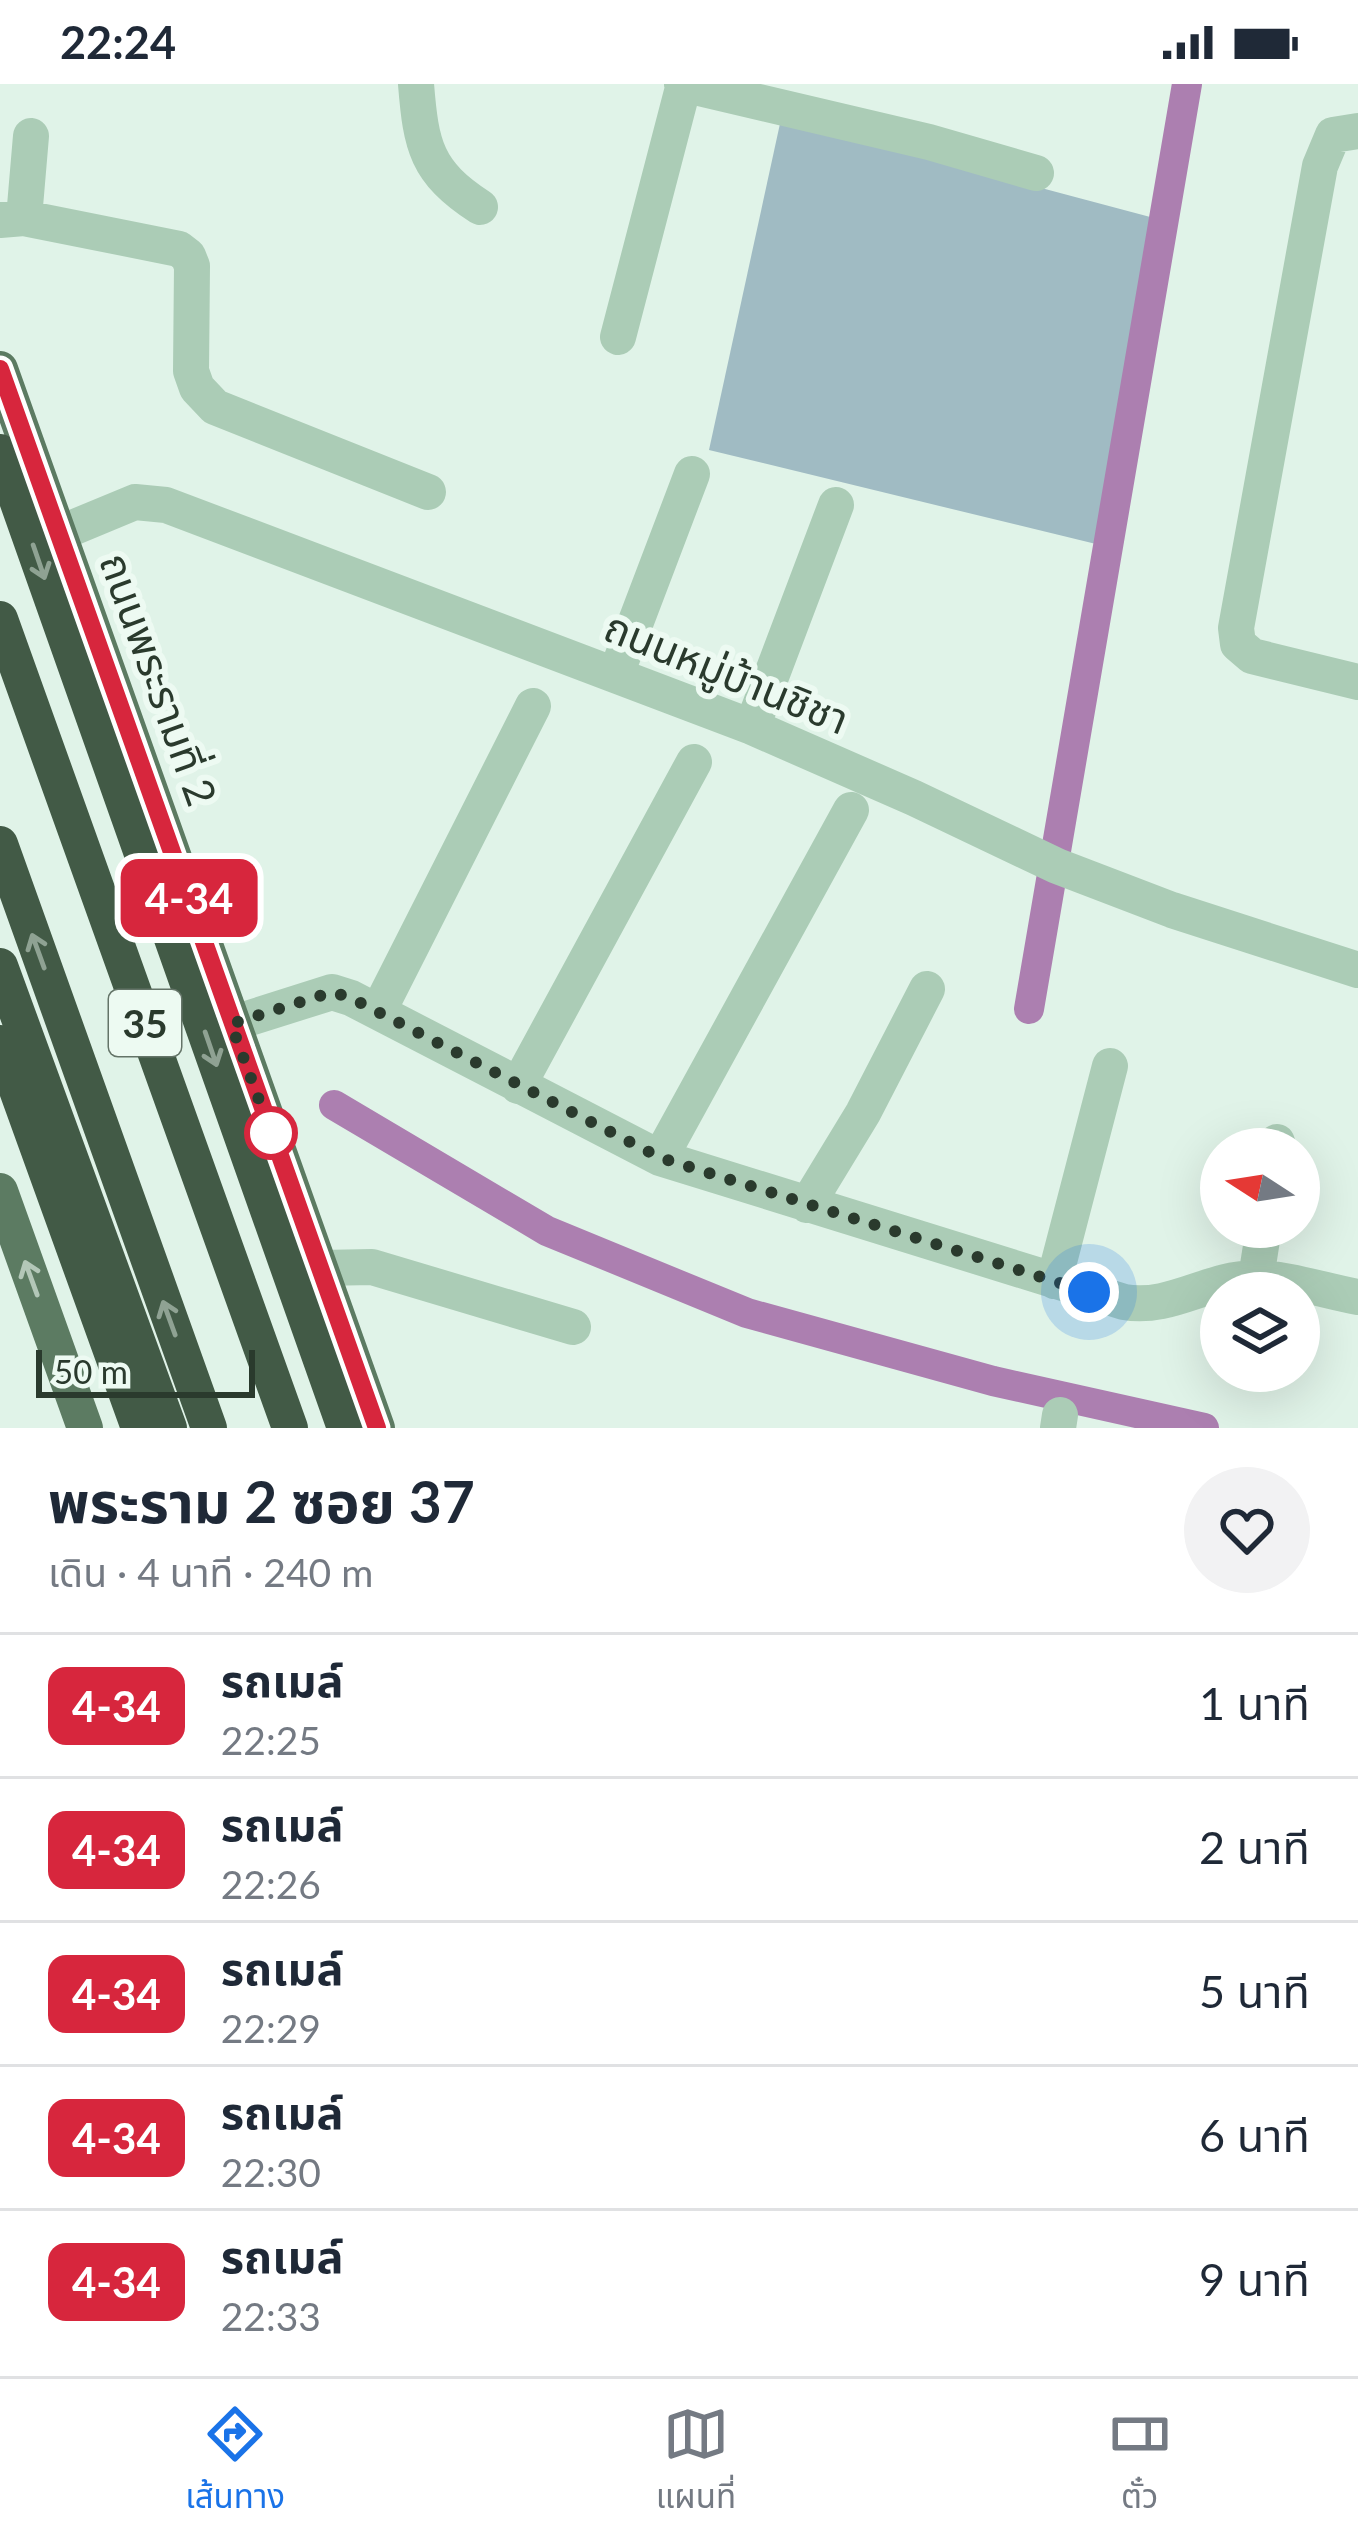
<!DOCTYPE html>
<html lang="th">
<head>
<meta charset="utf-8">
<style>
	body { margin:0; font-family:Lato,"Noto Sans Thai",sans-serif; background:#f2f2f3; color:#1f2937; height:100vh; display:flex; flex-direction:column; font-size:45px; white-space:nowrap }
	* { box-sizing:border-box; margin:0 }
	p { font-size:39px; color:#747a83 }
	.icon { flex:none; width:66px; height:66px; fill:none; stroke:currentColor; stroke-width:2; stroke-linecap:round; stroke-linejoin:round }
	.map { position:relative; height:1344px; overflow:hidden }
	.panel { display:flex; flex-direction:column; background:#fff; flex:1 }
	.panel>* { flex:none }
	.badge { padding:0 24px; border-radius:18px; font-size:42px; line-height:78px }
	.needle { width:78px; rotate:282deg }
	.controls { position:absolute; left:1200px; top:1044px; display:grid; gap:24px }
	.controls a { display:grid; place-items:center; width:120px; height:120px; border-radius:50%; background:#fff; box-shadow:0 12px 48px #0002; font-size:60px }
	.scale { position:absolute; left:36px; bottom:30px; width:219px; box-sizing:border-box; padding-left:12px; border:6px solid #2a3a2d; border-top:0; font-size:33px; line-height:42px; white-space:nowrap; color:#2a3a2d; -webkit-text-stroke:9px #edfaf2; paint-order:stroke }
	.you { position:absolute; width:60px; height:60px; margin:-30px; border:9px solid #fff; border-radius:50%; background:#1a73e8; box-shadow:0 0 0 18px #1a73e833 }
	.map>.badge { position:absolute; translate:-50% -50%; box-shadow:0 0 0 6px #fff }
	.round { display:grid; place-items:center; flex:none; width:126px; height:126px; border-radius:63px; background:#f2f2f3 }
	.headline { display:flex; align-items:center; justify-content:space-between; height:204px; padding:0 48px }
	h1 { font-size:57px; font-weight:700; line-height:90px }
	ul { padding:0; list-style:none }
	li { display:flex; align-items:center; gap:36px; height:144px; padding:0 48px; border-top:3px solid #e0e1e3 }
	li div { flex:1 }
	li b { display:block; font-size:45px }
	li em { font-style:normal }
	li .badge { min-width:132px; font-weight:700; text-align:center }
	.status { display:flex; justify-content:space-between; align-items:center; height:84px; padding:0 60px; background:#fff; direction:ltr }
	.status svg { height:33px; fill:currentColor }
	.menu { display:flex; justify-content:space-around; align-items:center; height:168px; border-top:3px solid #e0e1e3; background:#fff; font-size:33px; color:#747a83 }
	.menu a { display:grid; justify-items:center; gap:6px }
	.menu .active { color:#1a73e8 }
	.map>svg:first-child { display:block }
	.green { fill:#a0bbc3 }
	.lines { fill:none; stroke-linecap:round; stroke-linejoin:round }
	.canal { stroke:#ac7fb0; stroke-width:30 }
	.minor { stroke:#abccb6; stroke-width:36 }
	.major { stroke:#5c7b62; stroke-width:36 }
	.highway { stroke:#425a46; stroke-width:36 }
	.oneway { stroke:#8fa293 }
	.oneway2 { stroke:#b3c7b8 }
	.line-casing { stroke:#fff; stroke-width:27 }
	.line { stroke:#d7263d; stroke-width:18 }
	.walk { stroke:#2a3a2d; stroke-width:12; stroke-dasharray:0 21.6 }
	.stop-dot { fill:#fff; stroke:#d7263d; stroke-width:6 }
	.labels { text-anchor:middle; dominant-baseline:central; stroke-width:12; stroke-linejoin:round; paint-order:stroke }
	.shield { fill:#edfaf2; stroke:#647468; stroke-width:3 }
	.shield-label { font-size:39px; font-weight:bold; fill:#2a3a2d }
	.street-label { font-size:42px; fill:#2a3a2d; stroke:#edfaf2 }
</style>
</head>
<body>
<div class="status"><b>22:24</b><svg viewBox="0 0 49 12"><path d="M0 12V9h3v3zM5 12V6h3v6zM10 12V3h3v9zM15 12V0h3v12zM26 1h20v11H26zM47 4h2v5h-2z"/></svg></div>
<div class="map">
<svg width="1358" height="1344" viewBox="0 0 1358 1344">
	<rect width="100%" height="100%" fill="#e0f3e8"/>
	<path class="green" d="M 781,35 L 1154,134 L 1096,460 L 709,366 Z"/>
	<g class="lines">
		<path class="canal" d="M 1029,925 L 1187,0
			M 334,1021 L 547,1147 L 747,1229 L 993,1297 L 1204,1344"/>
		<path class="minor" d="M 416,0 C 421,62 426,88 480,123
			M 682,0 L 929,58 L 1036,89
			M 1358,47 L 1333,51 L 1320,82 L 1236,544 L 1238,560 L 1252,572 L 1358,598
			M 24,134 L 31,52
			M 0,136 L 24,134 L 179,165 L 188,172 L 192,182 L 191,287 L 197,304 L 215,323 L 428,408
			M 618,253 L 684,0
			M 58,450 L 135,418 L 166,421 L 752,643 L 914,714 L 1057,782 L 1172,826 L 1358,886
			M 616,590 L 692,390
			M 752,643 L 836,421
			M 378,928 L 533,622
			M 231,940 L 332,908 L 351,914 L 660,1074 L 1124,1218 C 1171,1226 1207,1195 1254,1194 C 1287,1194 1325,1207 1358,1213
			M 518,1002 L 694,678
			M 1276,1065 L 1277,1058
			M 660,1074 L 851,726
			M 807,1121 L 863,1029 L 927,905
			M 321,1184 L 372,1183 L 573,1243
			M 1256,1194 L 1264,1143
			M 1054,1197 L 1110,982
			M 1058,1344 L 1060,1331"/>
		<path class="major" d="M 0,285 L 377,1344
			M 0,1107 L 85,1344"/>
		<path class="highway" d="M 0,368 L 345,1344
			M 0,535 L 290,1344
			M 0,760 L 209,1344
			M 0,882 L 169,1344
			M 0,959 L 139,1344"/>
	</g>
	<defs><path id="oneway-shaft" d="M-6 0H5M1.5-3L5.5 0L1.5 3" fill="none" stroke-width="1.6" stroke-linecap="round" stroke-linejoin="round" transform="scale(3)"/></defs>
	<g class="oneway">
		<use href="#oneway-shaft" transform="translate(39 478) rotate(71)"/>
		<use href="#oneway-shaft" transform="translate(38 867) rotate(-110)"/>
		<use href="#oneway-shaft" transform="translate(211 965) rotate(71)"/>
		<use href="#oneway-shaft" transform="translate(169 1234) rotate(-110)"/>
	</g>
	<use class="oneway2" href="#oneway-shaft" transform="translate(31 1194) rotate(-110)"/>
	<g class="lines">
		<g class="line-casing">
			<path id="line" d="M 0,285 L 377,1344"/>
		</g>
		<use href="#line" class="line"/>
		<path class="walk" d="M 271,1049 L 276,1062 L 231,940 L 332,908 L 351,914 L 661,1074 L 1089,1208"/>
	</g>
	<circle class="stop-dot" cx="271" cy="1049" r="24"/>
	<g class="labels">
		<rect class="shield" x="109" y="906" width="72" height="66" rx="9"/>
		<g class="shield-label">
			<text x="145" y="939">35</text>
		</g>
		<g class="street-label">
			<text transform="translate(727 588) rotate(22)">ถนนหมู่บ้านชิชา</text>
			<text transform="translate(159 595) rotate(70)">ถนนพระรามที่ 2</text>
		</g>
	</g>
</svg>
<div class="controls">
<a><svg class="needle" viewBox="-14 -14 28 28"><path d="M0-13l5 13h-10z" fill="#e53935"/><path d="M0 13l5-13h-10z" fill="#747a83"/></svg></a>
<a><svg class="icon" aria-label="layers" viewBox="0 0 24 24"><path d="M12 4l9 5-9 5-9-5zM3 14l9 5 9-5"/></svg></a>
</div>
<div class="scale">50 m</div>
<div class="you" style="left:1089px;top:1208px"></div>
<b class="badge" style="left:189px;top:814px;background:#d7263d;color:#fff">4-34</b>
</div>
<section class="panel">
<div class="headline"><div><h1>พระราม 2 ซอย 37</h1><p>เดิน · 4 นาที · 240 m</p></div><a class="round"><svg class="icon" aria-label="heart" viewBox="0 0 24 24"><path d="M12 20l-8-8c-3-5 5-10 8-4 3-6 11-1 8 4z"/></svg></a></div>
<ul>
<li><span class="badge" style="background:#d7263d;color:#fff">4-34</span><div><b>รถเมล์</b><p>22:25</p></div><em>1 นาที</em></li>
<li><span class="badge" style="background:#d7263d;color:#fff">4-34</span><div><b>รถเมล์</b><p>22:26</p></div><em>2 นาที</em></li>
<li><span class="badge" style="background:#d7263d;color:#fff">4-34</span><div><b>รถเมล์</b><p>22:29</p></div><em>5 นาที</em></li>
<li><span class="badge" style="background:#d7263d;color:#fff">4-34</span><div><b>รถเมล์</b><p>22:30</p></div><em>6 นาที</em></li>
<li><span class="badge" style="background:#d7263d;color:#fff">4-34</span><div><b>รถเมล์</b><p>22:33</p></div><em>9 นาที</em></li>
</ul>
</section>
<nav class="menu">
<a class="active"><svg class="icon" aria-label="directions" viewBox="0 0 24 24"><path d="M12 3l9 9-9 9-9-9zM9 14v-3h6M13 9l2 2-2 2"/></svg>เส้นทาง</a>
<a><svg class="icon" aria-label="map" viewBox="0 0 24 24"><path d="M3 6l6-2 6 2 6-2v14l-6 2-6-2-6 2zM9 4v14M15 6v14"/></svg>แผนที่</a>
<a><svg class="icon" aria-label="tickets" viewBox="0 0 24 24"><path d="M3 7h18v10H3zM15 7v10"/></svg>ตั๋ว</a>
</nav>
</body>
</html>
